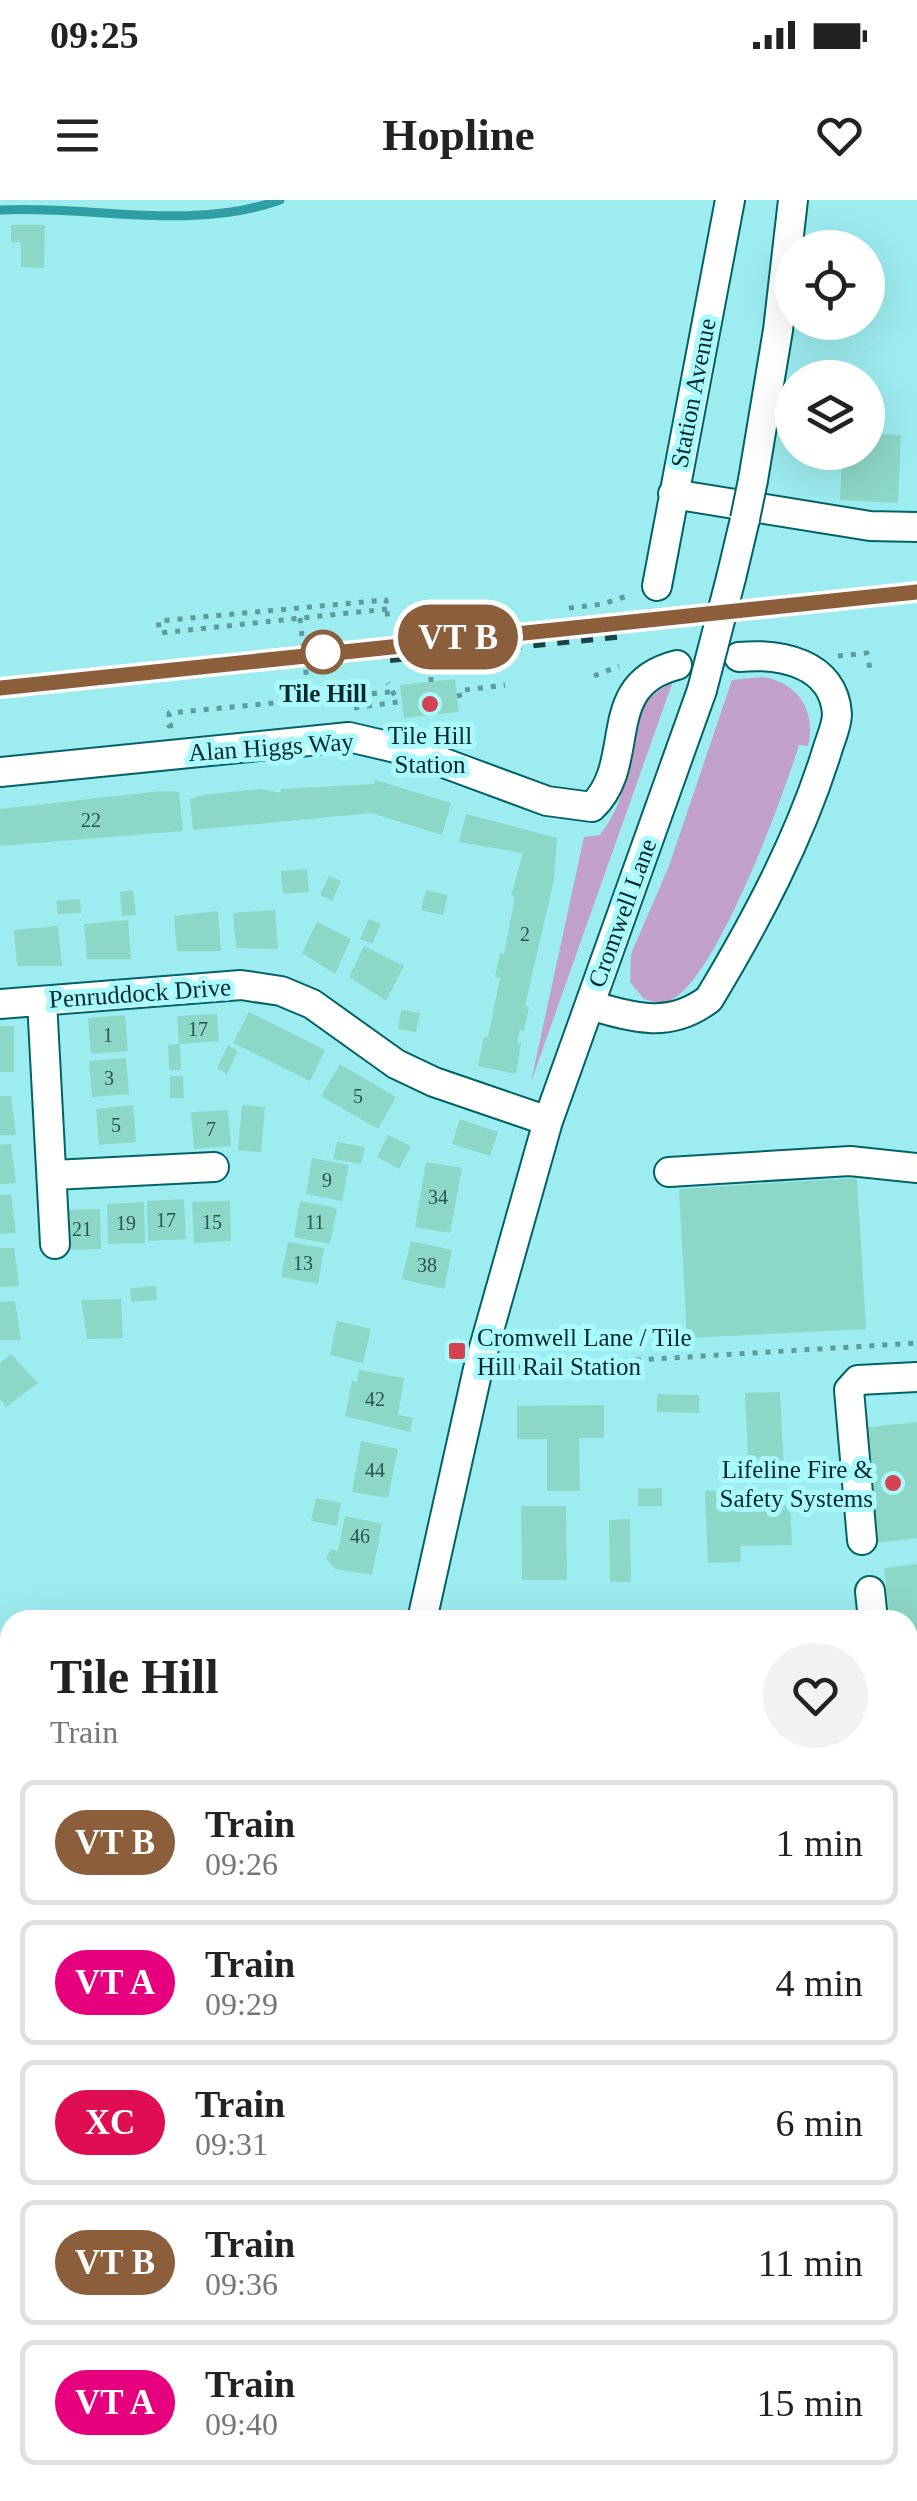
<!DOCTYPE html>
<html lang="en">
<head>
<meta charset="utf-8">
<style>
	body { margin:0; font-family:Georgia,serif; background:#f2f2f2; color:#222; height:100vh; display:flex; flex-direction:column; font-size:38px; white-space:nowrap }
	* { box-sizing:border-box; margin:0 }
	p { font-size:32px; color:#767676 }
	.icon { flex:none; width:55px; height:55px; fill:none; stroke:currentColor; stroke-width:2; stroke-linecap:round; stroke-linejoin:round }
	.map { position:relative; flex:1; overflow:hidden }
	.sheet { position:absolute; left:0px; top:1410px; width:918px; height:892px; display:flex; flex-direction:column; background:#fff; border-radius:30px 30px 0 0; box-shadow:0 10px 40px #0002 }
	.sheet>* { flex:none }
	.badge { padding:0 20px; border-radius:32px; font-size:35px; line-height:65px }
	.tools { position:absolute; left:775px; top:30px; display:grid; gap:20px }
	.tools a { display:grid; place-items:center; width:110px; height:110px; border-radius:50%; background:#fff; box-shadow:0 10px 40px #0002; font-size:50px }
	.map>.badge { position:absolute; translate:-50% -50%; box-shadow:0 0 0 5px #fff }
	.round { display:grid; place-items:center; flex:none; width:105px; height:105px; border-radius:52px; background:#f2f2f2 }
	.head { display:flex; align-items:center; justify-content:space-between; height:170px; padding:0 50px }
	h1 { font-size:48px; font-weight:700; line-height:75px }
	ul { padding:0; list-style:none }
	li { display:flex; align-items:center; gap:30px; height:125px; margin:0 20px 15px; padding:0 30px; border:5px solid #e0e0e0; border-radius:15px }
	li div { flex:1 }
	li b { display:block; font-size:38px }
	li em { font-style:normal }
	li .badge { min-width:110px; font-weight:700; text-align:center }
	.status { display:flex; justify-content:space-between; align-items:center; height:70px; padding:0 50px; background:#fff; direction:ltr }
	.status svg { height:28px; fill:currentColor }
	header { display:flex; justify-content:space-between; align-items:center; height:130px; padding:0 50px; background:#fff; font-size:45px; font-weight:700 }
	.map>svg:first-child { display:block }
	.green { fill:#c1a0c9 }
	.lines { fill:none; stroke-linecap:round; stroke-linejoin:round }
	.stream { stroke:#309fa4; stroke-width:9 }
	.building { fill:#8dd7c8 }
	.minor-casing { stroke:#016367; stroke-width:32 }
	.path { stroke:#5f9b9e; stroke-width:5; stroke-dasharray:5 8; stroke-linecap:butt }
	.minor { stroke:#fff; stroke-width:28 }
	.rail { stroke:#1a4345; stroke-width:8; stroke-dasharray:12 12; stroke-linecap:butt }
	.minor-bridge-casing { stroke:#016367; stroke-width:32; stroke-linecap:butt }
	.path-bridge { stroke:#5f9b9e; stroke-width:5; stroke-dasharray:5 8; stroke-linecap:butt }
	.minor-bridge { stroke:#fff; stroke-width:28 }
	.line-casing { stroke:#fff; stroke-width:22 }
	.line { stroke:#8b5e3c; stroke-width:15 }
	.stop-dot { fill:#fff; stroke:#8b5e3c; stroke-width:5 }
	.poi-dot { fill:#d44350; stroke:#aaf9fd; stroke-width:4 }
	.labels { text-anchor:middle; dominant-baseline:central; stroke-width:10; stroke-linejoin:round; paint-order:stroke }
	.number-label { font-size:20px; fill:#285452 }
	.street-label { font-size:25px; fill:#06292b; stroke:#aaf9fd }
	.stop-label { font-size:25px; font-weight:bold; fill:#06292b; stroke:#aaf9fd }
	.poi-label { font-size:25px; fill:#06292b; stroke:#aaf9fd }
</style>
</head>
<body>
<div class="status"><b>09:25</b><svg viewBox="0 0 49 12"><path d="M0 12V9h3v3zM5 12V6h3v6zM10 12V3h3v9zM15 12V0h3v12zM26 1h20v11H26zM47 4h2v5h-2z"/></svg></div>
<header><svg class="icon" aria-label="menu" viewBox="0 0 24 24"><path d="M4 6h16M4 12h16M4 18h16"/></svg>Hopline<svg class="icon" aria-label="heart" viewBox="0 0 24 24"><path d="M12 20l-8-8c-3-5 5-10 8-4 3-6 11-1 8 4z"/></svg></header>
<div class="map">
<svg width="917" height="2301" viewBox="0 0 917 2301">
	<rect width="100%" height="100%" fill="#9decf0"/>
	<path class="green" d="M 763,477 C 799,483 816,511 808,546 L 799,545 C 785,591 713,791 666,802 C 659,804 651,801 644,799 L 630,782 L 631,754 L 669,666 L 732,480 Z
		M 673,481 L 531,882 L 584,637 L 600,635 C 637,587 620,549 643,507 C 649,496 663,488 673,481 Z"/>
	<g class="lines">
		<path class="stream" d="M 0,10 C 94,5 190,32 280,0"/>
	</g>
	<path class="building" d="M 11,25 L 45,25 L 44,68 L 21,67 L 21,42 L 11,42 Z
		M 868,234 L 901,235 L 898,303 L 840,300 L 842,252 L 868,252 Z
		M 455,479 L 459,512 L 404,518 L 400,485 Z
		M 375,580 L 451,603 L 442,635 L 371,613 L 193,630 L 190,599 L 202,595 L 262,589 L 280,593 L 281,589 L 374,584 Z
		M 161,591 L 179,592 L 183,631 L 0,646 L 0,609 Z
		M 466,614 L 557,638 L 554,679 L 525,806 L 529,807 L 524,831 L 520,830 L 517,843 L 521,844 L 516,874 L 478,866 L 484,837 L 488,837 L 500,778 L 495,777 L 500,753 L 504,754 L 515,697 L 511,696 L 523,653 L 459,642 Z
		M 307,669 L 309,692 L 283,694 L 281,671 Z
		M 329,676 L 341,681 L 332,701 L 320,695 Z
		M 133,690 L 136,715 L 122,716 L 120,692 Z
		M 426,690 L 448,695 L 443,715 L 421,710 Z
		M 80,699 L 81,713 L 58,714 L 56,701 Z
		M 275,710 L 278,749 L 236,748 L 233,713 Z
		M 218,711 L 221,751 L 177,751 L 174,716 Z
		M 369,719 L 381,724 L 372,744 L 360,739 Z
		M 128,720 L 131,759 L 87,759 L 84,724 Z
		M 317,722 L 351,739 L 335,774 L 302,753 Z
		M 58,726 L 62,766 L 17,766 L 14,730 Z
		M 364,746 L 404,766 L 386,801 L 349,777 Z
		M 401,810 L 420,813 L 416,832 L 398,829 Z
		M 249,812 L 325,850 L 310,881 L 233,843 Z
		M 217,814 L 219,841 L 179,844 L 177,816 Z
		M 125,815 L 128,851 L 91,854 L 88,818 Z
		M 0,826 L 14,826 L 14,872 L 0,872 Z
		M 180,844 L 181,870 L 169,870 L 168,845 Z
		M 228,845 L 238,851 L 227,874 L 217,868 Z
		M 126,858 L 129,894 L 92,897 L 89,861 Z
		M 340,864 L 396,897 L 378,929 L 321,896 Z
		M 170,876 L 183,876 L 184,898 L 170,898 Z
		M 0,896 L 11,896 L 16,935 L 0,935 Z
		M 133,905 L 136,942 L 99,945 L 96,909 Z
		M 242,905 L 265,907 L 261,952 L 238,950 Z
		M 228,910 L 231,946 L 194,949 L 191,912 Z
		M 460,919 L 498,932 L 490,956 L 452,944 Z
		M 388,935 L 411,946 L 399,969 L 377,957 Z
		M 337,942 L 365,947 L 361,964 L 333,959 Z
		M 11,944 L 16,983 L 0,984 L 0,945 Z
		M 312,958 L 349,965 L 342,1001 L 306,994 Z
		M 426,962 L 462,968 L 450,1033 L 415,1027 Z
		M 857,978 L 866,1129 L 687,1138 L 679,989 Z
		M 11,994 L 16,1033 L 0,1034 L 0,995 Z
		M 184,999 L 186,1039 L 148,1041 L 147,1001 Z
		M 230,1001 L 231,1041 L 194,1043 L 192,1002 Z
		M 300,1001 L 337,1008 L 330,1044 L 294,1037 Z
		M 144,1002 L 145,1043 L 108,1044 L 107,1004 Z
		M 100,1009 L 101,1049 L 64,1050 L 63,1010 Z
		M 411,1041 L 452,1050 L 444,1089 L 402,1079 Z
		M 288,1042 L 324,1048 L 318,1084 L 281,1077 Z
		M 0,1048 L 14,1048 L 19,1086 L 0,1087 Z
		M 156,1086 L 157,1100 L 131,1102 L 130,1088 Z
		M 121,1099 L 123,1138 L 87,1139 L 81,1100 Z
		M 15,1101 L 21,1140 L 0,1140 L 0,1102 Z
		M 337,1121 L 371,1129 L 363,1163 L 330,1155 Z
		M 11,1154 L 38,1183 L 6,1207 L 0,1199 L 0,1163 Z
		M 359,1170 L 404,1178 L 398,1215 L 413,1218 L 410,1232 L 345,1216 L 352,1181 L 357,1182 Z
		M 780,1192 L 784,1273 L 749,1274 L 745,1193 Z
		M 657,1194 L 699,1195 L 699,1213 L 657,1212 Z
		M 604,1205 L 604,1238 L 579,1238 L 580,1291 L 547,1291 L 547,1239 L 517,1239 L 517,1206 Z
		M 917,1222 L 917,1338 L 875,1343 L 862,1228 Z
		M 361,1241 L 398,1249 L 388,1298 L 352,1292 Z
		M 662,1288 L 662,1306 L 638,1306 L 638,1289 Z
		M 738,1290 L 739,1306 L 790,1305 L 792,1345 L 740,1346 L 741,1362 L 708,1363 L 705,1291 Z
		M 316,1298 L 341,1303 L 337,1326 L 311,1321 Z
		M 521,1306 L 566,1306 L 567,1380 L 522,1380 Z
		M 345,1316 L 382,1324 L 372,1375 L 335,1369 L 326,1358 L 331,1349 L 338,1351 Z
		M 630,1319 L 631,1382 L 610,1382 L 609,1320 Z
		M 917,1364 L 917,1516 L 908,1517 L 908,1420 L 890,1420 L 884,1368 Z
		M 917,1748 L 917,1794 L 908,1797 L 908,1782 L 912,1781 L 908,1751 Z
		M 649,2292 L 704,2293 L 704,2301 L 649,2301 Z
		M 714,2292 L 770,2292 L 771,2301 L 714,2301 Z"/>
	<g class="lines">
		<g class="minor-casing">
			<path id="minor" d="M 753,280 L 778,130 L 793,0
				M 673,294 L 870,326 L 917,327
				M 731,378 L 745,319
				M 657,386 L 730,0
				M 0,572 L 349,537 L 417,553 L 547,601 L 592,607 C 639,562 597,485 677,465
				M 42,801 L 55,1044
				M 0,804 L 241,785 L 281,791 L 312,804 L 396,864 L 434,882 L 548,921
				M 590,805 C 634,818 670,829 709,799 C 756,721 800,638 827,551 C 830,540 837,526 837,514 C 834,463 780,453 739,457
				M 669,972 L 850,961 L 917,968
				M 53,975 L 214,967
				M 862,1340 L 849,1190 L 858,1180 L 917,1177
				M 870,1391 L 873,1420
				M 422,1420 L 478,1169 L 548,921 L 702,490
				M 908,1599 L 917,1601
				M 0,2038 L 10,2043
				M 809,2292 L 811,2301
				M 160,2301 L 163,2292"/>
		</g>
		<path class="path" d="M 569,408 L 603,404 L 630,395
			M 387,409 L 160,433 L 158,421 L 386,400 L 388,421
			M 838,456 L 867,453 L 871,475
			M 594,476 L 619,466
			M 431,477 L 431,482
			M 465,490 L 505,485
			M 457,496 L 466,494
			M 354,508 L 398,502 L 388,483
			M 173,525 L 169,526 L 169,513 L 391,492
			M 506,1168 L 917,1143"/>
		<use href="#minor" class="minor"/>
		<path class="rail" d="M 390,459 L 624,435
			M 0,488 L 917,391"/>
		<g class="minor-bridge-casing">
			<path id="minor-bridge" d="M 745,319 L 753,280
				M 702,490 L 731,378"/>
		</g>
		<path class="path-bridge" d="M 300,418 L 309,500"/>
		<use href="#minor-bridge" class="minor-bridge"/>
	</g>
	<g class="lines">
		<g class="line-casing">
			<path id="line" d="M 0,488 L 917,392"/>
		</g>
		<use href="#line" class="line"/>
	</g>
	<circle class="stop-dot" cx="323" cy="452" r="20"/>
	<g class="poi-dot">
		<circle cx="430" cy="504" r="10"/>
		<rect x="447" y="1141" width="20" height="20" rx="5"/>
		<circle cx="893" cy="1283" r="10"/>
	</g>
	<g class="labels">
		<g class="number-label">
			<text x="91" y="620">22</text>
			<text x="525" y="734">2</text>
			<text x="198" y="829">17</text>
			<text x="108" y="835">1</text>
			<text x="109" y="878">3</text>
			<text x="358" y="896">5</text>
			<text x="116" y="925">5</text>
			<text x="211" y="929">7</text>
			<text x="327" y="980">9</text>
			<text x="438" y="997">34</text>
			<text x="166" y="1020">17</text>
			<text x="212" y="1022">15</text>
			<text x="315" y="1022">11</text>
			<text x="126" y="1023">19</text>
			<text x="82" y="1029">21</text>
			<text x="303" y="1063">13</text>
			<text x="427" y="1065">38</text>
			<text x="375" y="1199">42</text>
			<text x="375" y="1270">44</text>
			<text x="360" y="1336">46</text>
		</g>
		<g class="street-label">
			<text transform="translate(693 193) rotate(-79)">Station Avenue</text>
			<text transform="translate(271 547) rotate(-4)">Alan Higgs Way</text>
			<text transform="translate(622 713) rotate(-70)">Cromwell Lane</text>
			<text transform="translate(140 793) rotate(-4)">Penruddock Drive</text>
		</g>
		<g class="stop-label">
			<text x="323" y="493">Tile Hill</text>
		</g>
		<g class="poi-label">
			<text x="430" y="535">Tile Hill<tspan x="430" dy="29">Station</tspan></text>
			<text x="477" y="1137" text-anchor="start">Cromwell Lane / Tile<tspan x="477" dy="29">Hill Rail Station</tspan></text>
			<text x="873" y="1269" text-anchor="end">Lifeline Fire &amp;<tspan x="873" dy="29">Safety Systems</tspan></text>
		</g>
	</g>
</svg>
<div class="tools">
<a><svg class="icon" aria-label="locate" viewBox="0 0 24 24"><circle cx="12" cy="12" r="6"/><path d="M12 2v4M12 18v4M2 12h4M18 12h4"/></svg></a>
<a><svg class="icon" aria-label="layers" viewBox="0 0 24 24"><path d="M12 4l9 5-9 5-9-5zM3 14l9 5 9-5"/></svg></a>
</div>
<b class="badge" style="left:458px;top:437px;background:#8b5e3c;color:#fff">VT B</b>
<section class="sheet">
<div class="head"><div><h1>Tile Hill</h1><p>Train</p></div><a class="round"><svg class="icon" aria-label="heart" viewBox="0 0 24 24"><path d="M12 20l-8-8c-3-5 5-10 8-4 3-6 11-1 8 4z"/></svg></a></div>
<ul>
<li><span class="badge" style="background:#8b5e3c;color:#fff">VT B</span><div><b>Train</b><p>09:26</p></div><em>1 min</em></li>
<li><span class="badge" style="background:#e6007e;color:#fff">VT A</span><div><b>Train</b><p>09:29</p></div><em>4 min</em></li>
<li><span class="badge" style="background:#df0d52;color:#fff">XC</span><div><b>Train</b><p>09:31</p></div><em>6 min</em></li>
<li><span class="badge" style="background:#8b5e3c;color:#fff">VT B</span><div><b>Train</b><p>09:36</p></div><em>11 min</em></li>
<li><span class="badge" style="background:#e6007e;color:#fff">VT A</span><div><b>Train</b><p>09:40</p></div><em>15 min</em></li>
</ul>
</section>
</div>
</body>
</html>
